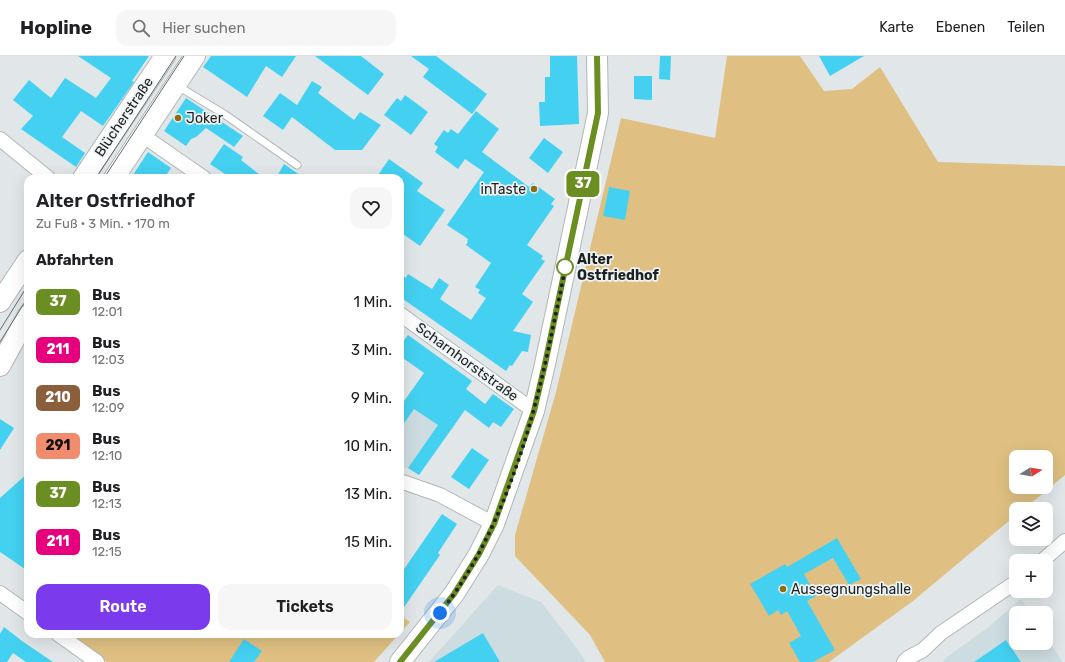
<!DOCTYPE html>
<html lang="de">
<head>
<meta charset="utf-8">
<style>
	body { margin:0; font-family:Rubik,sans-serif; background:#f6f6f6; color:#202124; height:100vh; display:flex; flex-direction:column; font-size:15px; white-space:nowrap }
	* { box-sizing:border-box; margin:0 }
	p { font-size:13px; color:#757577 }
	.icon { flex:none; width:22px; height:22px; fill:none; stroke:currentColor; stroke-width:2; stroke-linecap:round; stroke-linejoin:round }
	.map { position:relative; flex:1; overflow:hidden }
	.sheet { position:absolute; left:24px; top:118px; width:380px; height:464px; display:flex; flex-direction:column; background:#fff; border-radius:12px; box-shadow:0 4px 16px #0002 }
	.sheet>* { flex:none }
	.badge { padding:0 8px; border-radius:6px; font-size:14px; line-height:26px }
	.needle { width:26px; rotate:79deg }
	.tools { position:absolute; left:1009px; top:394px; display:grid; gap:8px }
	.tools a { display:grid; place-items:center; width:44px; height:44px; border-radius:8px; background:#fff; box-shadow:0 4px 16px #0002; font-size:20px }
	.you { position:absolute; width:20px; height:20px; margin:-10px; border:3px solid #fff; border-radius:50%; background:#1a73e8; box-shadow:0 0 0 6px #1a73e833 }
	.map>.badge { position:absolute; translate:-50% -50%; box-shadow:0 0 0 2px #fff }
	h2 { padding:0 12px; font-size:15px; line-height:36px }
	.round { display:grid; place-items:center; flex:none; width:42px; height:42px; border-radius:12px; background:#f6f6f6 }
	.overview { display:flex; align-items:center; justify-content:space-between; height:68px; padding:0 12px }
	h1 { font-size:19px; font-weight:600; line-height:30px }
	.button { display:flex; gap:8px; margin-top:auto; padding:8px 12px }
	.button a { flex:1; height:46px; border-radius:12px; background:#7c3aed; color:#fff; font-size:16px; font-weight:600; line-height:46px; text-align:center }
	.button a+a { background:#f6f6f6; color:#202124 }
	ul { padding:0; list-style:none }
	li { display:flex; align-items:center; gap:12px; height:48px; padding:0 12px }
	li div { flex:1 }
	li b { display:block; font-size:15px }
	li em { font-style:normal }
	li .badge { min-width:44px; font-weight:700; text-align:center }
	header { display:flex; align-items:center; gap:24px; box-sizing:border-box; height:56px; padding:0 20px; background:#fff; border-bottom:1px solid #e0e0e0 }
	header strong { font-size:19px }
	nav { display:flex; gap:22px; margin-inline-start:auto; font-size:14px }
	.search { width:280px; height:36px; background:#f6f6f6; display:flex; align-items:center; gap:10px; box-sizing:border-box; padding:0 14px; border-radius:12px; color:#757577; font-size:15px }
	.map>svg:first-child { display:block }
	.built { fill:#cddce0 }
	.green { fill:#dfc082; fill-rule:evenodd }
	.building { fill:#44d1f1 }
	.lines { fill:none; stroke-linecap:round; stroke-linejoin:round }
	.lane-casing { stroke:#b1b7b8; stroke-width:9 }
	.street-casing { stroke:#b1b7b8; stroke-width:16 }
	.secondary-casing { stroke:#b1b7b8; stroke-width:22 }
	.lane { stroke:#fff; stroke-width:7 }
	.street { stroke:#fff; stroke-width:14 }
	.secondary { stroke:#fff; stroke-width:20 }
	.tram { stroke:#676b6c; stroke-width:1 }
	.line-casing { stroke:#fff; stroke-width:9 }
	.line { stroke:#6b8e23; stroke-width:6 }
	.walk { stroke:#1e2121; stroke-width:4; stroke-dasharray:0 7.2 }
	.poi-dot { fill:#8f6c10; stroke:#eef4f6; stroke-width:1.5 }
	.stop-dot { fill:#fff; stroke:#6b8e23; stroke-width:2 }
	.labels { text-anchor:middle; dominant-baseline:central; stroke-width:3.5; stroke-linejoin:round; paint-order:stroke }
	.street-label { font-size:14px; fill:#1e2121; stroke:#eef4f6 }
	.poi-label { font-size:14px; fill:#1e2121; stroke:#eef4f6; text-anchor:start }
	.stop-label { font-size:14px; font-weight:bold; fill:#1e2121; stroke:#eef4f6; text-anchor:start }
</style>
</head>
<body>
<header>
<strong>Hopline</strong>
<div class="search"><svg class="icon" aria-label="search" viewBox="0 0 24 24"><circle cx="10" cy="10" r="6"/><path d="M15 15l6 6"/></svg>Hier suchen</div>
<nav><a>Karte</a><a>Ebenen</a><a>Teilen</a></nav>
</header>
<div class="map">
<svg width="1065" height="606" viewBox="0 0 1065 606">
	<rect width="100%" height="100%" fill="#e1e7e9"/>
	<path class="built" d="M 411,335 L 456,366 L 419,419 L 408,412 L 400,411 L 400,351 Z
		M 498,529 L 541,546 L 577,592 L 586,606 L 429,606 Z
		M 1021,543 L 1030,557 L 1016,557 L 1016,587 L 1046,587 L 1046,581 L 1063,606 L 942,606 L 947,601 L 986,573 Z"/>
	<path class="green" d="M 727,0 L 800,0 L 824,35 L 852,33 L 880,11 L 938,106 L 1065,110 L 1065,419 L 1024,453 L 1016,453 L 1016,459 L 913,545 L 829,606 L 605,606 L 590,579 L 515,500 L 515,479 L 556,336 L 621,62 L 715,82 ZM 1016,401 L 1046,401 L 1046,431 L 1016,431 Z
		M 400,559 L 410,566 L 400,577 Z
		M 66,578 L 399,578 L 374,606 L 107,606 Z"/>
	<path class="building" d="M 78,0 L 149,0 L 132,25 L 134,26 L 103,70 L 81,55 L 62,81 L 85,97 L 76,111 L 21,73 L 33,60 L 13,44 L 29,24 L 51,42 L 65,22 L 96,42 L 111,22 Z
		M 211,0 L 296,0 L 282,21 L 266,10 L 247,41 L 203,11 Z
		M 315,0 L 361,0 L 384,18 L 368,39 Z
		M 411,0 L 436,0 L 487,38 L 472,58 L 423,21 L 429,13 Z
		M 550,0 L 577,0 L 579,68 L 540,70 L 539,46 L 545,46 L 545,21 L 550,21 Z
		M 660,0 L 671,0 L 670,24 L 659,23 Z
		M 819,0 L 864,0 L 830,20 Z
		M 634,20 L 652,20 L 652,44 L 634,43 Z
		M 312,25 L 322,31 L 318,37 L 354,64 L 360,56 L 381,69 L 362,94 L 335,94 L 292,61 L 283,74 L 263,60 L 280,37 L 297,49 Z
		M 405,39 L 428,56 L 411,79 L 384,59 L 397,42 L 401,45 Z
		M 186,42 L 243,80 L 234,91 L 206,72 L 196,81 L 191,83 L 186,90 L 164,75 Z
		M 476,55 L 499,73 L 482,96 L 529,131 L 533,127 L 555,143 L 551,148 L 554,150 L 527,189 L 543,200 L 541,203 L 545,205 L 522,238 L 533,246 L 513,275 L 531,279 L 528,296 L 522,295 L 512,310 L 510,309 L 506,315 L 400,241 L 400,217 L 406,222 L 408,218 L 432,233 L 439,222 L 449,229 L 440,243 L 471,264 L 486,242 L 478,237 L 480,234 L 475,231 L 491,207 L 466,189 L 468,186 L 467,185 L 468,183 L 447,169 L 484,116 L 465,103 L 458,113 L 435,96 L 438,91 L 434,88 L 444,74 L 448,77 L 451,73 L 458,78 Z
		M 544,82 L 563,96 L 548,117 L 529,102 Z
		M 224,88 L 243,101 L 241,104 L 264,122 L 231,122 L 210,108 Z
		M 148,96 L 171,112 L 164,122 L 131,122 Z
		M 389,103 L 423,127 L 417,135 L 445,154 L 420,190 L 400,176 L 400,122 L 376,122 Z
		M 284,108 L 304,122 L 276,122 Z
		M 609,131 L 630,135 L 625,164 L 603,160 Z
		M 408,279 L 472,325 L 466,333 L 485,348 L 493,338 L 514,353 L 501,371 L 493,366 L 489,372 L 465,354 L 419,419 L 408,412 L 438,369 L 414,353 L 400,373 L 400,351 L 424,317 L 400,300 L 400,290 Z
		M 0,363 L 14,372 L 0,394 Z
		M 472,392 L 489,404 L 469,433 L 451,421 Z
		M 28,417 L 27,476 L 28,477 L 28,515 L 0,496 L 0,442 Z
		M 442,458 L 457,468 L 438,497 L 440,499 L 400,557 L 400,519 Z
		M 837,482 L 861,523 L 849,529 L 833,502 L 804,518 L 816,540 L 807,545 L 835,594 L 813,606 L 800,606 L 789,587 L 801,580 L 787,555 L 781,559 L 778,554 L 769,560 L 750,528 L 785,508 L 787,511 Z
		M 4,571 L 22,585 L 53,606 L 26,606 L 13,597 L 7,606 L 0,606 L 0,578 Z
		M 483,577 L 500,606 L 434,606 Z
		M 244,583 L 262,595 L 254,606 L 229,606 Z
		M 1006,584 L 1021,606 L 974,606 Z"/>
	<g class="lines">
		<g class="lane-casing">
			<path id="lane" d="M 176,29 L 224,58 L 297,109"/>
		</g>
		<g class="street-casing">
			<path id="street" d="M 142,79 L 204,122
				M 0,83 L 48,122
				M 400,258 L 534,355
				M 400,425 L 440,439 L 494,468
				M 1042,505 L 1065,485
				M 0,537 L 28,557
				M 58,578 L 97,606
				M 904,606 L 908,602 L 923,594 L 941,577 L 1016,526"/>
		</g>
		<g class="secondary-casing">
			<path id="secondary" d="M 83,122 L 165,0
				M 114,122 L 195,0
				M 0,246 L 28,204
				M 0,310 L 28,259
				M 400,606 L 454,538 L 479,498 L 494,468 L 534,355 L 545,308 L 598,57 L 597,0"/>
		</g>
		<use href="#lane" class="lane"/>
		<use href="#street" class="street"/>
		<use href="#secondary" class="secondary"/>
		<path class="tram" d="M 96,122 L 176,0
			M 104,122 L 184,0
			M 0,274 L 28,229
			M 0,286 L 28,241"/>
	</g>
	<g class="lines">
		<g class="line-casing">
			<path id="line" d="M 400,606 L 454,538 L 479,498 L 494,468 L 534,355 L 545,308 L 598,57 L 597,0"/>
		</g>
		<use href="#line" class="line"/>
		<path class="walk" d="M 440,557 C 502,478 532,373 552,276 C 556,255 562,232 565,211"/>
	</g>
	<g class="poi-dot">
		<circle cx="178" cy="62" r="4"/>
		<circle cx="534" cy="133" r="4"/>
		<circle cx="783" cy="533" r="4"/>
	</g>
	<circle class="stop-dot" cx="565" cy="211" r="8"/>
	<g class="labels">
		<g class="street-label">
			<text transform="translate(124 61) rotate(-56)">Blücherstraße</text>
			<text transform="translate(467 306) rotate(36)">Scharnhorststraße</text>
		</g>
		<g class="poi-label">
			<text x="186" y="62">Joker</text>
			<text x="526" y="133" text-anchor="end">inTaste</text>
			<text x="791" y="533">Aussegnungshalle</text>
		</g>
		<g class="stop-label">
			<text x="577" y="203">Alter<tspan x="577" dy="16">Ostfriedhof</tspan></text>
		</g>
	</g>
</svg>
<div class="tools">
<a><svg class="needle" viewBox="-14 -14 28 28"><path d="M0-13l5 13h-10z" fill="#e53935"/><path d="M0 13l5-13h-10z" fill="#757577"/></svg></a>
<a><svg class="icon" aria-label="layers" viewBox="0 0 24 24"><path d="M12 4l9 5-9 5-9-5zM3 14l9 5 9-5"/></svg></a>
<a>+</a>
<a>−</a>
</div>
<div class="you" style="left:440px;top:557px"></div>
<b class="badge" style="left:583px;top:128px;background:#6b8e23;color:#fff">37</b>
<section class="sheet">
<div class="overview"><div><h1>Alter Ostfriedhof</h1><p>Zu Fuß · 3 Min. · 170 m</p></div><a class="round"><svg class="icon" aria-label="heart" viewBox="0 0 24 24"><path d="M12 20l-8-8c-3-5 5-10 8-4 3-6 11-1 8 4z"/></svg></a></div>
<h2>Abfahrten</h2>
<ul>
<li><span class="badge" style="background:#6b8e23;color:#fff">37</span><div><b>Bus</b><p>12:01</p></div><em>1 Min.</em></li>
<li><span class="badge" style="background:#e6007e;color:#fff">211</span><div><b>Bus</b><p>12:03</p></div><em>3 Min.</em></li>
<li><span class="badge" style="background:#8b5e3c;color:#fff">210</span><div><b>Bus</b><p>12:09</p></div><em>9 Min.</em></li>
<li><span class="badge" style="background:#f18d6e;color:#111">291</span><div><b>Bus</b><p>12:10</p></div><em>10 Min.</em></li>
<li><span class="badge" style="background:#6b8e23;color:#fff">37</span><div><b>Bus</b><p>12:13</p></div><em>13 Min.</em></li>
<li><span class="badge" style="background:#e6007e;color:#fff">211</span><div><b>Bus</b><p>12:15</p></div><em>15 Min.</em></li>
</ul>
<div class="button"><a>Route</a><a>Tickets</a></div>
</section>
</div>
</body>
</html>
